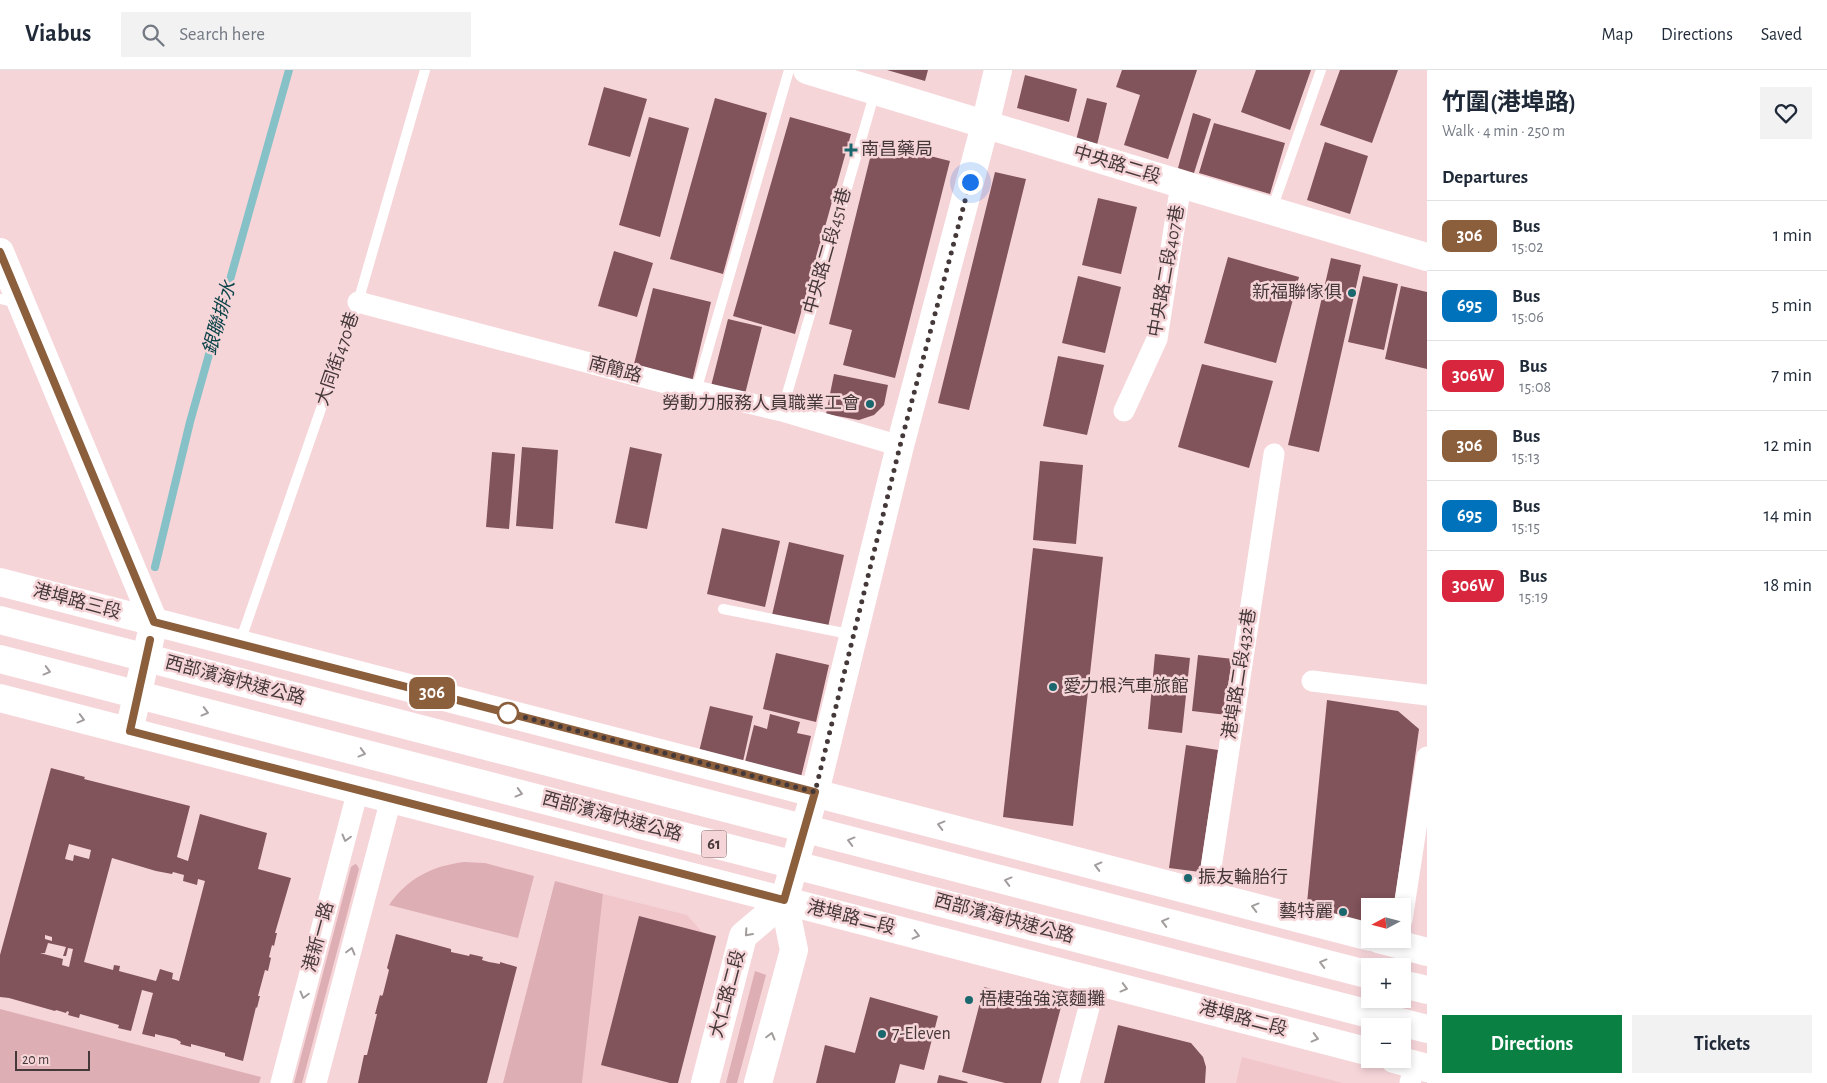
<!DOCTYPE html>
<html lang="en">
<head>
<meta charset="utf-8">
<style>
	body { margin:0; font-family:"Alegreya Sans","Noto Sans TC",sans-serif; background:#f2f2f3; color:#1f2937; height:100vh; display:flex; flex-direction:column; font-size:19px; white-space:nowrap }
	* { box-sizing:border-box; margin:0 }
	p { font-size:16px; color:#747a83 }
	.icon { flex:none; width:28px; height:28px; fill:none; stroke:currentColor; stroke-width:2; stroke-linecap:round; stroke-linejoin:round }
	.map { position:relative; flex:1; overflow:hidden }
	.sheet { display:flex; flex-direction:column; background:#fff; width:400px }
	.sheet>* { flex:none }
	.badge { padding:0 10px; border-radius:8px; font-size:18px; line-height:32px }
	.needle { width:32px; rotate:263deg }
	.buttons { position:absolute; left:1361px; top:828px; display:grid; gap:10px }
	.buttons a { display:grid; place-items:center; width:50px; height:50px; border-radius:0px; background:#fff; box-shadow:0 2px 8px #0003; font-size:25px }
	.scale { position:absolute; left:15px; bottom:12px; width:75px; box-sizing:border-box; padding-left:5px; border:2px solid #453839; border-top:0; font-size:14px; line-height:18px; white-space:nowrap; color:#453839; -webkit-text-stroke:4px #f6d5d9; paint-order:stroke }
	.you { position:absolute; width:25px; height:25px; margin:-12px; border:4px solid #fff; border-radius:50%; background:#1a73e8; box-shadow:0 0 0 8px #1a73e833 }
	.map>.badge { position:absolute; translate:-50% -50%; box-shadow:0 0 0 2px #fff }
	h2 { padding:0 15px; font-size:19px; line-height:45px }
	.round { display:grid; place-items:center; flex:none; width:52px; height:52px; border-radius:0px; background:#f2f2f3 }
	.head { display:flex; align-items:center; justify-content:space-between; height:85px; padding:0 15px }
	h1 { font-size:24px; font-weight:700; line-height:38px }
	.button { display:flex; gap:10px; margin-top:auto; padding:10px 15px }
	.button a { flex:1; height:58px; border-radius:0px; background:#0b8043; color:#fff; font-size:20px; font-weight:700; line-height:58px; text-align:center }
	.button a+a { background:#f2f2f3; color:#1f2937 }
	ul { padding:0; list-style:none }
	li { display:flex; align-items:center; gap:15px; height:70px; padding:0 15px; border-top:1px solid #e0e1e3 }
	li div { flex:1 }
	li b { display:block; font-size:19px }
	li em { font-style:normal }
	li .badge { min-width:55px; font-weight:700; text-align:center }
	header { display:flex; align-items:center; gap:30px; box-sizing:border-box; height:70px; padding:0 25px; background:#fff; border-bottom:1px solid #e0e1e3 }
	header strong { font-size:24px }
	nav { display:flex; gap:28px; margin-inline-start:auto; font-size:18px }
	.search { width:350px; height:45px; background:#f2f2f3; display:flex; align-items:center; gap:12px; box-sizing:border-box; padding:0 18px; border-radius:0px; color:#747a83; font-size:19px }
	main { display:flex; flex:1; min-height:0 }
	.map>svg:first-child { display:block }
	.built { fill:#f1c7cc }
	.green { fill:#ddaeb4 }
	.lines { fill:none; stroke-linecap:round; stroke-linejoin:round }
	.stream { stroke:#86c1c7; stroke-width:8 }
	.building { fill:#81535a; fill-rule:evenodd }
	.lane { stroke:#fff; stroke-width:10 }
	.street { stroke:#fff; stroke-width:21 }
	.secondary { stroke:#fff; stroke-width:28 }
	.highway { stroke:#fff; stroke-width:28 }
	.oneway { stroke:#a29c9c }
	.line-casing { stroke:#fff; stroke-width:11 }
	.line { stroke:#8b5e3c; stroke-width:8 }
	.walk { stroke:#453839; stroke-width:5; stroke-dasharray:0 9 }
	.poi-dot { fill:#1a676e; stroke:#f6d5d9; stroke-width:2 }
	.stop-dot { fill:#fff; stroke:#8b5e3c; stroke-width:2.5 }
	.labels { text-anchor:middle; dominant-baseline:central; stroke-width:5; stroke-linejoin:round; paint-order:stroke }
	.shield { fill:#f6d5d9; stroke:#7a6769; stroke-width:1 }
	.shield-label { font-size:16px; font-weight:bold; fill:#453839 }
	.poi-label { font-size:18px; fill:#453839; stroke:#f6d5d9; text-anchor:start }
	.street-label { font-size:18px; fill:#453839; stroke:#f6d5d9 }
	.water-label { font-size:19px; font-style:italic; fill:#0c4449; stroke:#f6d5d9 }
</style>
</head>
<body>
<header>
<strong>Viabus</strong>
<div class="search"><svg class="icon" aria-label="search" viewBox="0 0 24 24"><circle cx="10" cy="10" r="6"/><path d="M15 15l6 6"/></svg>Search here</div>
<nav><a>Map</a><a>Directions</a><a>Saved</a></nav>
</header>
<main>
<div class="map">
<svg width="1427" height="1013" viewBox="0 0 1427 1013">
	<rect width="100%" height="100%" fill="#f6d5d9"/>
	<path class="built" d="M 603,824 L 687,845 L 704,864 L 674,1013 L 582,1013 Z
		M 1242,987 L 1343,1013 L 1236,1013 Z"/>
	<path class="green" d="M 464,792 L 485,793 L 534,806 L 518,868 L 389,835 C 408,808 432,796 464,792 Z
		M 355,794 L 357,795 L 359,799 L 302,1013 L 294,1013 L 351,797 Z
		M 555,811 L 603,824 L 582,1013 L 503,1013 Z
		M 755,901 L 766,905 L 737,1013 L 726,1013 Z
		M 0,939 L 261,1007 L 259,1013 L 0,1013 Z"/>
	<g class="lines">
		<path class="stream" d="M 155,497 L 190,352 L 289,0"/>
	</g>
	<path class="building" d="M 887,0 L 928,0 L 925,11 Z
		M 1122,0 L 1197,0 L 1168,89 L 1124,75 L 1140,25 L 1116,17 Z
		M 1256,0 L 1311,0 L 1290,60 L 1241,42 Z
		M 1340,0 L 1398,0 L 1372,73 L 1320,55 Z
		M 1025,5 L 1077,19 L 1069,52 L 1017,38 Z
		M 604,17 L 647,29 L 630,87 L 588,75 Z
		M 715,28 L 767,43 L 723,204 L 670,189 Z
		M 1087,28 L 1107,33 L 1097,75 L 1076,70 Z
		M 1193,43 L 1211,49 L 1194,103 L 1178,98 Z
		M 649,47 L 689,58 L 660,167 L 619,155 Z
		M 790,47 L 851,64 L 795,264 L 733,246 Z
		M 1214,53 L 1285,73 L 1270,124 L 1199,103 Z
		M 874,72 L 950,91 L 895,308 L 843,295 L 852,260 L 829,254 Z
		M 1325,72 L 1368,86 L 1350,144 L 1307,130 Z
		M 995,102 L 1026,109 L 969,340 L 938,333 Z
		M 1098,128 L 1137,137 L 1121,204 L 1082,195 Z
		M 614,181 L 653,193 L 637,247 L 598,236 Z
		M 1228,187 L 1299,207 L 1276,293 L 1204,273 Z
		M 1331,188 L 1361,195 L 1319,382 L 1288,375 Z
		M 1078,206 L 1121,217 L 1105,283 L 1062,273 Z
		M 1363,206 L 1398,214 L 1384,280 L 1348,272 Z
		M 1401,216 L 1427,222 L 1427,299 L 1385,289 Z
		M 653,218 L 711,232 L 692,312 L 633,298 Z
		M 728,249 L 762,257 L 745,324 L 711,316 Z
		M 1058,286 L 1104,295 L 1087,365 L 1043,356 Z
		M 1202,294 L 1273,311 L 1249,398 L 1178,377 Z
		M 834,304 L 888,315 L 884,335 L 874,345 L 859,350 L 826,344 Z
		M 522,377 L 558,380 L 553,459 L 516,456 Z
		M 630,377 L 662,384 L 647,459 L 615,453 Z
		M 492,382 L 515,384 L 509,459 L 486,457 Z
		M 1040,391 L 1083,395 L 1076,474 L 1033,470 Z
		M 722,458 L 780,471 L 765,537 L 707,524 Z
		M 789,472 L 844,485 L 828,557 L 772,545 Z
		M 1033,478 L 1103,487 L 1073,756 L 1003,747 Z
		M 776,583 L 829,595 L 816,652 L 763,639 Z
		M 1155,584 L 1190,588 L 1182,663 L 1148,659 Z
		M 1198,585 L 1233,589 L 1227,645 L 1192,641 Z
		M 1327,630 L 1398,641 L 1419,659 L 1394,836 L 1370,836 L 1370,857 L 1306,843 Z
		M 710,636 L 753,646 L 742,696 L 698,686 Z
		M 770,644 L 800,652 L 797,663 L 811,666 L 800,711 L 744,696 L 754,655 L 767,659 Z
		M 1186,675 L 1218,680 L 1200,802 L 1169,798 Z
		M 51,698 L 85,707 L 84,709 L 190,736 L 177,787 L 188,791 L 200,744 L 267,763 L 258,799 L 291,808 L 275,863 L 277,863 L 274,876 L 272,875 L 269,887 L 271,888 L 268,901 L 265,900 L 258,926 L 260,926 L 257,938 L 256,937 L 243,991 L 225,986 L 225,983 L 191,974 L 191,977 L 180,974 L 181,972 L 176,969 L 155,964 L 155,967 L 142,964 L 153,923 L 142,920 L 131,961 L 118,958 L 119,955 L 80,944 L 79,948 L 68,945 L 69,942 L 67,941 L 66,943 L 56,940 L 55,941 L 9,928 L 0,927 L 0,885 ZM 69,774 L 91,780 L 89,789 L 74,785 L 73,791 L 65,789 ZM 112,788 L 156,801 L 172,804 L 173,802 L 184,805 L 183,811 L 197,815 L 198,809 L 205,811 L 179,911 L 172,909 L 173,903 L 160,899 L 158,905 L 161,905 L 158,905 L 156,911 L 119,901 L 120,896 L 114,895 L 113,900 L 84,892 ZM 45,865 L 52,867 L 52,871 L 45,869 ZM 48,873 L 66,877 L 63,886 L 66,886 L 68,878 L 73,879 L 69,897 L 62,895 L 63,889 L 40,883 L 45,883 Z
		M 639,846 L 716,866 L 678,1013 L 670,1013 L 601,995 Z
		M 396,864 L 451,879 L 451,882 L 469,886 L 470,884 L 483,887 L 482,890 L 489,892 L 500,894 L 500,892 L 517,897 L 487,1013 L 358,1013 L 364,985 L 367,985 L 377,944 L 375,944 L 380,925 L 382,926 L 383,924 L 389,900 L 387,898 Z
		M 984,917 L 1061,937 L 1041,1013 L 1005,1013 L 962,1002 Z
		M 870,927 L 938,946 L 924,1000 L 900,994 L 895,1013 L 816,1013 L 825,975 L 855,983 Z
		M 1118,955 L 1191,973 L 1203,987 L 1206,997 L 1205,1013 L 1104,1013 Z
		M 939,1005 L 968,1012 L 967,1013 L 937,1013 Z"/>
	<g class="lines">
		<path class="lane" d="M 1272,139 L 1321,0
			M 0,229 L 18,233
			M 696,321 L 789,0
			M 782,341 L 875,22
			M 723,539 L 854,565
			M 240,572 L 358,232 L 425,0"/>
		<path class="street" d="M 358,232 L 696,321 L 782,341 L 900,376
			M 1124,341 L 1157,269 L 1181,114
			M 1312,611 L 1427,625
			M 1207,824 L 1274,384
			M 1402,850 L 1427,687
			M 281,1013 L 358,720
			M 316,1013 L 391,729
			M 1069,1013 L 1096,911
			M 1410,1013 L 1415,994"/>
		<path class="secondary" d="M 807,0 L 1181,114 L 1427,187
			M 0,182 L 154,552 L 129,661
			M 0,512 L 1370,867
			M 0,628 L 1370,982
			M 1378,869 L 1427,882
			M 1394,989 L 1427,998
			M 705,1013 L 743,866 L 784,831
			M 758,1013 L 794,880 L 784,831 L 815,722 L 900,376 L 985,55 L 998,0"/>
		<path class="highway" d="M 0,550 L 1370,905
			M 0,589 L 1427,959
			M 1402,914 L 1427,920"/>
	</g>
	<defs><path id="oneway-chevron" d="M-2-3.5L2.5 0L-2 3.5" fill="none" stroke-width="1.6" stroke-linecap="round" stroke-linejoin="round" transform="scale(1.25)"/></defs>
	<g class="oneway">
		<use href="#oneway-chevron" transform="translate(47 601) rotate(15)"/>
		<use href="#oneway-chevron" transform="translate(205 642) rotate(15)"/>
		<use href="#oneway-chevron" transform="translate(81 649) rotate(15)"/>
		<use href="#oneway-chevron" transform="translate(362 683) rotate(15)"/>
		<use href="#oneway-chevron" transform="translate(519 723) rotate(15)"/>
		<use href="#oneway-chevron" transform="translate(941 755) rotate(-165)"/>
		<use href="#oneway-chevron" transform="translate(346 768) rotate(105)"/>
		<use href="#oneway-chevron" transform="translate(851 771) rotate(-165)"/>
		<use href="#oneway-chevron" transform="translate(1098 796) rotate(-165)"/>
		<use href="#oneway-chevron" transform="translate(1008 811) rotate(-165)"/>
		<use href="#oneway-chevron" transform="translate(1255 837) rotate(-165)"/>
		<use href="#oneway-chevron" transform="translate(1165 852) rotate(-165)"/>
		<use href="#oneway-chevron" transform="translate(748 863) rotate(132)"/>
		<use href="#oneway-chevron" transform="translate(916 865) rotate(14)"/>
		<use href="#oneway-chevron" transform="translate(351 881) rotate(-75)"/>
		<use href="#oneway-chevron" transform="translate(1323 893) rotate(-165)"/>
		<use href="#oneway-chevron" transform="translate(1124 918) rotate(15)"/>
		<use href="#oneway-chevron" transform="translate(304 925) rotate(105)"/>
		<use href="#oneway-chevron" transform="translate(771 966) rotate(-75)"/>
		<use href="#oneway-chevron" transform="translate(1315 968) rotate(15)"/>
	</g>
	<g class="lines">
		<g class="line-casing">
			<path id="line" d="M 0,182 L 154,552 L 815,722 L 784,830 L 130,661 L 150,570"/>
		</g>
		<use href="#line" class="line"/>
		<path class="walk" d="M 508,643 L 815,722 L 900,376 L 970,112"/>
	</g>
	<g class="poi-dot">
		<path d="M848.5 72.5h5v5h5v5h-5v5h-5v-5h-5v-5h5z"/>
		<circle cx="1352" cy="223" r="5"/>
		<circle cx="870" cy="334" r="5"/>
		<circle cx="1053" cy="617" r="5"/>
		<circle cx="1188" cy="808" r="5"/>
		<circle cx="1343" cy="842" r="5"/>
		<circle cx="969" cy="930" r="5"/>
		<circle cx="882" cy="964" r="5"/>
	</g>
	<circle class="stop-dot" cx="508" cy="643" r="10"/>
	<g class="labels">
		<rect class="shield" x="701.5" y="760.5" width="25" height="27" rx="4"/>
		<g class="shield-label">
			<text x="714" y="774">61</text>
		</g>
		<g class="poi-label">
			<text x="861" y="80">南昌藥局</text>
			<text x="1342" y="223" text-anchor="end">新福聯傢俱</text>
			<text x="860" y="334" text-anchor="end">勞動力服務人員職業工會</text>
			<text x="1063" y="617">愛力根汽車旅館</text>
			<text x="1198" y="808">振友輪胎行</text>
			<text x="1333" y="842" text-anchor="end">藝特麗</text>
			<text x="979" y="930">梧棲強強滾麵攤</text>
			<text x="892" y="964">7-Eleven</text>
		</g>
		<g class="street-label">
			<text transform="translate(1117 95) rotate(17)">中央路二段</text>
			<text transform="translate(828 181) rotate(-74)">中央路二段451巷</text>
			<text transform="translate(1167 201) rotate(-80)">中央路二段407巷</text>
			<text transform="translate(338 289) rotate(-71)">大同街470巷</text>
			<text transform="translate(615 300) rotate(15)">南簡路</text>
			<text transform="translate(77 532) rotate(15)">港埠路三段</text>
			<text transform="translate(1240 604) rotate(-81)">港埠路二段432巷</text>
			<text transform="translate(235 611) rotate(15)">西部濱海快速公路</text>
			<text transform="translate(612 747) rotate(15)">西部濱海快速公路</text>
			<text transform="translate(851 848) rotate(14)">港埠路二段</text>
			<text transform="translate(1004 849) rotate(15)">西部濱海快速公路</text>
			<text transform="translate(319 867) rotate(-75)">港新一路</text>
			<text transform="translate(728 924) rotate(-75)">大仁路二段</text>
			<text transform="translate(1243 949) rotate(15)">港埠路二段</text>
		</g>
		<g class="water-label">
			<text transform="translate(220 248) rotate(-74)">銀聯排水</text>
		</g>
	</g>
</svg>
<div class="buttons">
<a><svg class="needle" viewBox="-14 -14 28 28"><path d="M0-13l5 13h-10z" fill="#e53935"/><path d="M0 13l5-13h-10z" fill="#747a83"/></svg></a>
<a>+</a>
<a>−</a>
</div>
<div class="scale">20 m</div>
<div class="you" style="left:970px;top:112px"></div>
<b class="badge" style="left:432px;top:623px;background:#8b5e3c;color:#fff">306</b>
</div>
<section class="sheet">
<div class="head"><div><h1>竹圍(港埠路)</h1><p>Walk · 4 min · 250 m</p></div><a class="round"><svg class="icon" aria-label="heart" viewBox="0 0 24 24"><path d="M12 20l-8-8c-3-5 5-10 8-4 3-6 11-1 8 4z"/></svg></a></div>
<h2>Departures</h2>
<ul>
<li><span class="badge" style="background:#8b5e3c;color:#fff">306</span><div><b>Bus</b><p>15:02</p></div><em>1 min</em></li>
<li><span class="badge" style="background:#0072bc;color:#fff">695</span><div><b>Bus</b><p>15:06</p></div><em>5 min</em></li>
<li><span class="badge" style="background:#d7263d;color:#fff">306W</span><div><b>Bus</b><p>15:08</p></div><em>7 min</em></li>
<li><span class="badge" style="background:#8b5e3c;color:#fff">306</span><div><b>Bus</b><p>15:13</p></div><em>12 min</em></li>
<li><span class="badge" style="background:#0072bc;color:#fff">695</span><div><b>Bus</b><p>15:15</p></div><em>14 min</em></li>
<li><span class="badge" style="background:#d7263d;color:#fff">306W</span><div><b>Bus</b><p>15:19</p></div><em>18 min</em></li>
</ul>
<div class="button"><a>Directions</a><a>Tickets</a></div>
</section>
</main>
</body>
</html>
